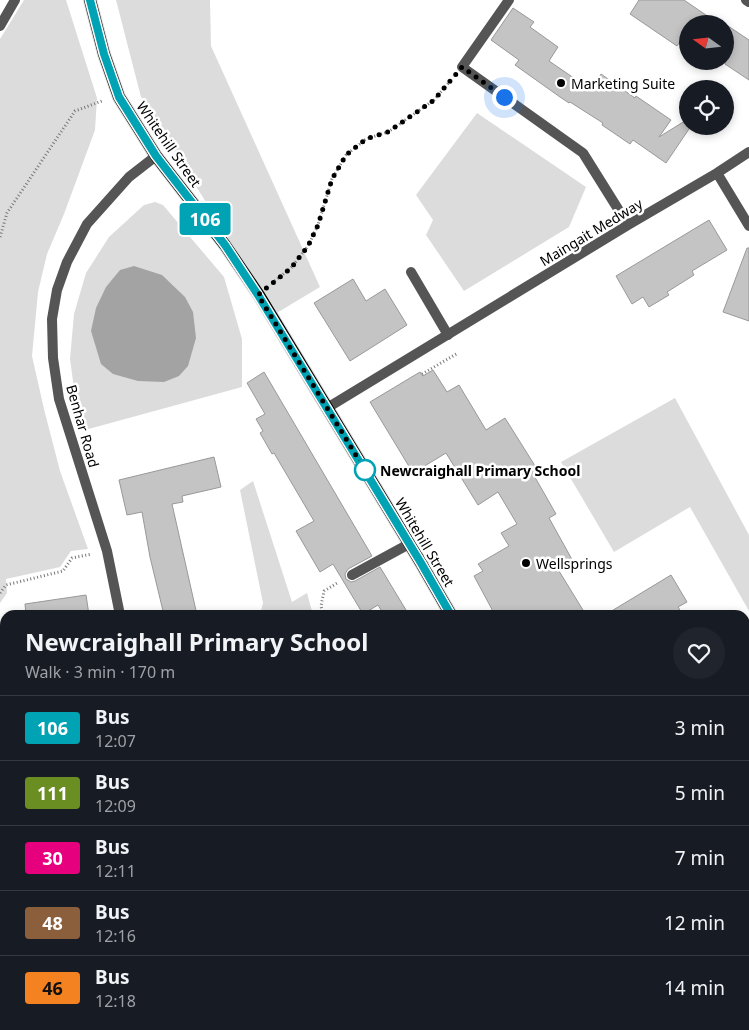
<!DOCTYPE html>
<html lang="en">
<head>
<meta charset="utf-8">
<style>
	body { margin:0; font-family:"Noto Sans",sans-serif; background:#20242c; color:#f1f3f6; height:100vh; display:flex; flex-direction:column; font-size:19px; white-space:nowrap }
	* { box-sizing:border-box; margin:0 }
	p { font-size:16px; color:#9ea1a6 }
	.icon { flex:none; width:28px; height:28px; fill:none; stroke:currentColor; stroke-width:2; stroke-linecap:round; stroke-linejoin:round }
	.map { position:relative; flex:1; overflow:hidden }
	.details { position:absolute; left:0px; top:610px; width:750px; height:420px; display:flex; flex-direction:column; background:#171b24; border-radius:15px 15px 0 0; box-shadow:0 2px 8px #0003 }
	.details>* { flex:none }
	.badge { padding:0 10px; border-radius:4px; font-size:18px; line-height:32px }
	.needle { width:32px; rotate:285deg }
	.buttons { position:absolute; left:679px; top:15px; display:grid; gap:10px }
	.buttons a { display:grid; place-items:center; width:55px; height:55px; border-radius:50%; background:#171b24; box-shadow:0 2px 8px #0003; font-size:25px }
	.you { position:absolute; width:25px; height:25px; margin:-12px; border:4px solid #fff; border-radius:50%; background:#1a73e8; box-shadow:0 0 0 8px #1a73e833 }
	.map>.badge { position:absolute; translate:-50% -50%; box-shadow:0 0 0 2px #fff }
	.round { display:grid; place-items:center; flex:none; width:52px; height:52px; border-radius:26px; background:#20242c }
	.overview { display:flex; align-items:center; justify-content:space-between; height:85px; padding:0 25px }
	h1 { font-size:24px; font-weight:700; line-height:38px }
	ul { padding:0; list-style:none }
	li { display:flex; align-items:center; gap:15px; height:65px; padding:0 25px; border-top:1px solid #363941 }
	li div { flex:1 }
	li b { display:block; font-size:19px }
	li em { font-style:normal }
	li .badge { min-width:55px; font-weight:700; text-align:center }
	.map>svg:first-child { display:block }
	.green { fill:#dcdcdc }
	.water { fill:#a3a3a3 }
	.building { fill:#c4c4c4; stroke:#999 }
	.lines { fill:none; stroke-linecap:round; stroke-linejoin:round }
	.primary-casing { stroke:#dbdbdb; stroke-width:14 }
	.path { stroke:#777; stroke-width:3; stroke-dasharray:1 2.5; stroke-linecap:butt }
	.lane { stroke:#555; stroke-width:10 }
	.street { stroke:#555; stroke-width:10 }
	.primary { stroke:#000; stroke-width:12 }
	.line-casing { stroke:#fff; stroke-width:11 }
	.line { stroke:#00a3b4; stroke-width:8 }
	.walk { stroke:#000; stroke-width:5; stroke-dasharray:0 9 }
	.poi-dot { fill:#000; stroke:#fff; stroke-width:2 }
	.stop-dot { fill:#fff; stroke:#00a3b4; stroke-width:2.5 }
	.labels { text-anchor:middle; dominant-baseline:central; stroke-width:5; stroke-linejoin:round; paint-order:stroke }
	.poi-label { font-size:14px; fill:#000; stroke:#fff; text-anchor:start }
	.street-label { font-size:14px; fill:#000; stroke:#fff }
	.stop-label { font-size:14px; font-weight:bold; fill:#000; stroke:#fff; text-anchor:start }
</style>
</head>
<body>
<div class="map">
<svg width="749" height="1030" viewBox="0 0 749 1030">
	<rect width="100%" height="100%" fill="#fff"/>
	<path class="green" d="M 24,0 L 66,0 L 97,98 L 95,130 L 64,214 L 47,254 L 38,292 L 32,356 L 44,409 L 60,471 L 88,549 L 71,551 L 60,567 L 6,579 L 7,593 L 0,603 L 0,39 Z
		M 116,0 L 210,0 L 211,46 L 320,287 L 275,314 L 141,97 Z
		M 477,113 L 586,187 L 569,227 L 464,291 L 426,235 L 433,220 L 416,195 Z
		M 155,202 L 163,205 L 224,277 L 242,339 L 242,387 L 85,430 L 75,396 L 70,359 L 74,314 L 86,273 L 109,237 L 144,205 Z
		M 675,398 L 749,535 L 749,611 L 690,507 L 614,552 L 561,462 Z
		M 253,481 L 292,602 L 307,593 L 313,615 L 260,615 L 263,603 L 240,490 Z
		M 745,725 L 749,728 L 749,816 L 745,821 Z
		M 509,1025 L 603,1025 L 604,1030 L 509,1030 Z"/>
	<path class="water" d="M 134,266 L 162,275 L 185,297 L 193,312 L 196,338 L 188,366 L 179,376 L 164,382 L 138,381 L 113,374 L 101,364 L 91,331 L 96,308 L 106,287 L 120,270 Z"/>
	<path class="building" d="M 639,0 L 684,0 L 719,24 L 688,24 L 688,31 L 677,46 L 630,14 Z
		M 513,8 L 534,22 L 530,27 L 558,47 L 549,61 L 587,87 L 589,83 L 593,86 L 601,74 L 635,98 L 636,96 L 671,120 L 659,137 L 688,119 L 688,126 L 691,126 L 666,163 L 633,140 L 630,144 L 602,125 L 603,123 L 570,102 L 569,103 L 560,97 L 515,65 L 519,60 L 491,40 Z
		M 725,24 L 749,40 L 749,80 L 725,64 Z
		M 709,220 L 727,250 L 692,271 L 694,275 L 667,292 L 669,295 L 649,307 L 643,297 L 632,304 L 616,276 Z
		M 747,248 L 749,248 L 749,321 L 723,312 Z
		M 353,279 L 366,301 L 385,289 L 407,325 L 350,361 L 314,303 Z
		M 433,370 L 447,392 L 459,385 L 486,430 L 505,418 L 537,469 L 532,472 L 556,514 L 549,518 L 574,563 L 559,571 L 586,615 L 495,615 L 474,576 L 483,571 L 478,564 L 509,546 L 501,533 L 517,524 L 498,492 L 478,505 L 446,453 L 413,473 L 370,402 L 420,372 L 423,376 Z
		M 264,372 L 372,556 L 348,569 L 345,574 L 346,579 L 351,582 L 355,581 L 380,567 L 409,615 L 384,615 L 378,605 L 363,614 L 333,564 L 320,572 L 296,531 L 314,521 L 274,453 L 272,454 L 260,433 L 263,431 L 256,419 L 265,414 L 247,383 Z
		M 214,457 L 221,487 L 182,496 L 183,502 L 172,504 L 197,615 L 164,615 L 150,557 L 142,512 L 127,515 L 119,480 Z
		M 671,575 L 687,602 L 678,607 L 683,615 L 605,615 Z
		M 86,595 L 89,615 L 26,615 L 25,604 Z"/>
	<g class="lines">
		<g class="primary-casing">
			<path id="primary" d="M 90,0 L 104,54 L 119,97 L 156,156 L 225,245 L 259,295 L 421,563 L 451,615
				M 487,1025 L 487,1030"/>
		</g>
		<path class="path" d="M 0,237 L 7,213 L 75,111 L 102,101
			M 272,283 L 291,268 L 308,246 L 318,225 L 332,179 L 346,155 L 366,139 L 388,132 L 434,100 L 452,79
			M 422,374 L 458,353
			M 0,593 L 6,585 L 63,571 L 72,558 L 92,554
			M 323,615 L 321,606 L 324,591 L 339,582
			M 745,853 L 749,853
			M 0,917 L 5,944
			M 745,923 L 749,923
			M 745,943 L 749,943
			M 695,1025 L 695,1030"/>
		<path class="lane" d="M 0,26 L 15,0
			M 411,272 L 448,335
			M 352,575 L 409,544"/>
		<path class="street" d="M 509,0 L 462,67 L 583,153 L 628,225
			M 746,0 L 749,2
			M 717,173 L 749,226
			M 327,408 L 628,225 L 717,173 L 749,152
			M 120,615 L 107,551 L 59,399 L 53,358 L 52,319 L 57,290 L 67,262 L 87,224 L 129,177 L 156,156
			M 0,774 L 5,768
			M 190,1025 L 191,1030"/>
		<use href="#primary" class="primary"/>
	</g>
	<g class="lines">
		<g class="line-casing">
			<path id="line" d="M 90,0 L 104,54 L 119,97 L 156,156 L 225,245 L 258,295 L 421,563 L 451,615"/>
		</g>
		<use href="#line" class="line"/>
		<path class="walk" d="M 365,470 L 258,295 L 291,268 L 308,246 L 318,225 L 332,179 L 346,155 L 366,139 L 388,132 L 434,100 L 462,67 L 504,97"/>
	</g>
	<g class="poi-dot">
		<circle cx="561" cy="83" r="5"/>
		<circle cx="526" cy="563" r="5"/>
	</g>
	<circle class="stop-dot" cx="365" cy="470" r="10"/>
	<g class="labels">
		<g class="poi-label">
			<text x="571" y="83">Marketing Suite</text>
			<text x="536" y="563">Wellsprings</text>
		</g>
		<g class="street-label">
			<text transform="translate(169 144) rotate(55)">Whitehill Street</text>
			<text transform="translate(591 232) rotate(-31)">Maingait Medway</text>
			<text transform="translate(83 426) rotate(74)">Benhar Road</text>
			<text transform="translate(425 542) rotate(59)">Whitehill Street</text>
		</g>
		<g class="stop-label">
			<text x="380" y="470">Newcraighall Primary School</text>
		</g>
	</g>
</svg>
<div class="buttons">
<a><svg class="needle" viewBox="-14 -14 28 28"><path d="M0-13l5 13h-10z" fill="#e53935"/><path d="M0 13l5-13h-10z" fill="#9ea1a6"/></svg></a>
<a><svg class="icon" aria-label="locate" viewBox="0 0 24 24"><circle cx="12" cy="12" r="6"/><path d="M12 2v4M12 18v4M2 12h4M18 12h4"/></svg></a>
</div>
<div class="you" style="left:504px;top:97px"></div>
<b class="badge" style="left:205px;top:219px;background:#00a3b4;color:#fff">106</b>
<section class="details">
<div class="overview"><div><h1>Newcraighall Primary School</h1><p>Walk · 3 min · 170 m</p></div><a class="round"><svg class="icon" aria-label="heart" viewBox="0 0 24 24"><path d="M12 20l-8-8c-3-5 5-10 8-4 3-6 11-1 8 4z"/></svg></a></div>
<ul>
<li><span class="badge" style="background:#00a3b4;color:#fff">106</span><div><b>Bus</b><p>12:07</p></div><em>3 min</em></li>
<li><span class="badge" style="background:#6b8e23;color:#fff">111</span><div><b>Bus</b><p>12:09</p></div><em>5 min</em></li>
<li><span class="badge" style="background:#e6007e;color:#fff">30</span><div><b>Bus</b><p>12:11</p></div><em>7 min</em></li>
<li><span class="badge" style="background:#8b5e3c;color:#fff">48</span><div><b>Bus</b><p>12:16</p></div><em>12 min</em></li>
<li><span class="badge" style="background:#f58220;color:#111">46</span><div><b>Bus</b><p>12:18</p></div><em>14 min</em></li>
</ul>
</section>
</div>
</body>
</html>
